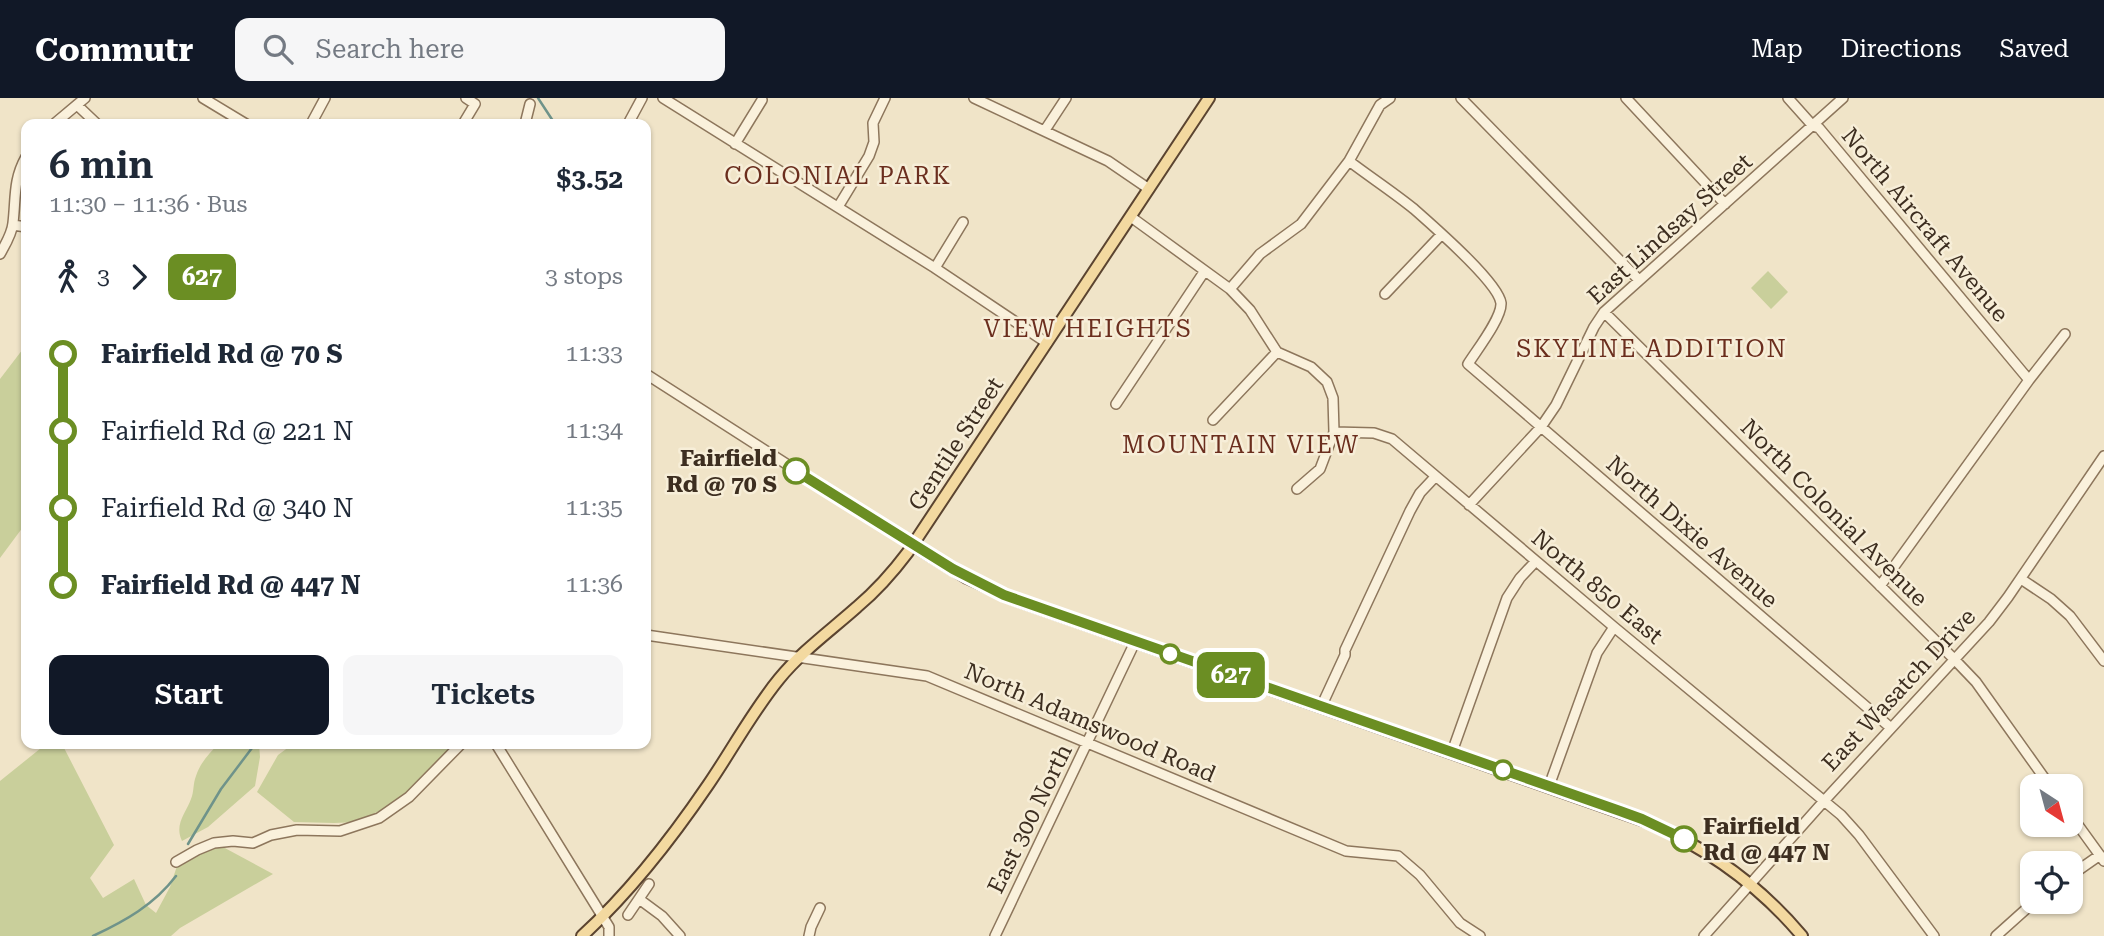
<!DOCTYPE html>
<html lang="en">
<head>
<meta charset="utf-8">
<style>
	body { margin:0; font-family:"Roboto Serif",serif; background:#f6f6f7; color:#1f2937; height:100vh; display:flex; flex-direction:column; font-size:26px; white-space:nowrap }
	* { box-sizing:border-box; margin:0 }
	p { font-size:23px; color:#747a83 }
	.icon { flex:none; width:38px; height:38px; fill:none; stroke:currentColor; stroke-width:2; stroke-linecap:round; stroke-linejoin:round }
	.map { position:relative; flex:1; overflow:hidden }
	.details { position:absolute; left:21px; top:21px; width:630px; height:630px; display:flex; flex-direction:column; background:#fff; border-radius:14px; box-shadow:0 2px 5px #0004 }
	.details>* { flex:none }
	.badge { padding:0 14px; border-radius:10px; font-size:24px; line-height:46px }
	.needle { width:46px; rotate:144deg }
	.fabs { position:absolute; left:2020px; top:676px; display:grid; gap:14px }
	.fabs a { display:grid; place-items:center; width:63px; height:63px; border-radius:14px; background:#fff; box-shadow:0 2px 5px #0004; font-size:35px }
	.map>.badge { position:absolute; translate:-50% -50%; box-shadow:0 0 0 4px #fff }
	.legs { display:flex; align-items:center; gap:10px; height:77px; padding:0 28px; font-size:23px }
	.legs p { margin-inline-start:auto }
	.summary { display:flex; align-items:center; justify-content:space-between; height:119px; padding:0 28px }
	h1 { font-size:38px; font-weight:600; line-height:52px }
	.action { display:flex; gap:14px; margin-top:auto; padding:14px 28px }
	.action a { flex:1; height:80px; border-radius:14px; background:#111827; color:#fff; font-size:28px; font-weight:600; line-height:80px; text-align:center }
	.action a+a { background:#f6f6f7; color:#1f2937 }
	ul { padding:0 28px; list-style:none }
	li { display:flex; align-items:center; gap:24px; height:77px; font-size:26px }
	li i { display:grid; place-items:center; width:10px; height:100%; margin:0 9px; background:currentColor }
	li i::after { content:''; width:18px; height:18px; margin:-9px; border:5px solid; border-radius:50%; background:#fff }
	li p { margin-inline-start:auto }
	li:first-child i { background:linear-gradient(#0000 50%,currentColor 0) }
	li:last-child i { background:linear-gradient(currentColor 50%,#0000 0) }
	header { display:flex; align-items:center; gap:42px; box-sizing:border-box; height:98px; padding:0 35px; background:#111827; color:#fff }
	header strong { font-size:33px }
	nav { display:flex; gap:38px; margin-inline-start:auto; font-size:24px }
	.search { width:490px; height:63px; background:#f6f6f7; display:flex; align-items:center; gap:18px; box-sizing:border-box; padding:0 24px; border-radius:14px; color:#747a83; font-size:26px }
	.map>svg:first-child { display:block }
	.green { fill:#c9cf9b }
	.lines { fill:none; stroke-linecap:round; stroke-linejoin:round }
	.stream { stroke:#6f938a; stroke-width:2.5 }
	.minor-casing { stroke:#8d765c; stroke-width:12 }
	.major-casing { stroke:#5b4430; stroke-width:14 }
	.minor { stroke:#faf1dc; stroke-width:9 }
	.major { stroke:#f3d9a0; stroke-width:10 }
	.line-1-casing { stroke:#fff; stroke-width:16 }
	.line-1 { stroke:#6b8e23; stroke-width:10 }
	.stop-1-dot { fill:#fff; stroke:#6b8e23; stroke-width:3.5 }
	.labels { text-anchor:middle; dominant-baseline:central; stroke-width:5; stroke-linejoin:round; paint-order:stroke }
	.street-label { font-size:23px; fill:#3d2e20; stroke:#f7eed8 }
	.stop-label { font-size:23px; font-weight:bold; fill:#3d2e20; stroke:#f7eed8; text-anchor:end }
	.neighbourhood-label { font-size:24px; letter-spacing:2px; fill:#6b2e1e; stroke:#f7eed8 }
</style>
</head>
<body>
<header>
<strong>Commutr</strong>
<div class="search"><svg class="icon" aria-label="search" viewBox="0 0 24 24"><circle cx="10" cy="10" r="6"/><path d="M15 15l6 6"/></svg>Search here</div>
<nav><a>Map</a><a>Directions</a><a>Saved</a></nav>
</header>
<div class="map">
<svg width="2104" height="838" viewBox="0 0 2104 838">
	<rect width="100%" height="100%" fill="#f0e4c8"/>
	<path class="green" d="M 1768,173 L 1788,194 L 1771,211 L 1751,190 Z
		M 26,247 L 26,425 L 0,460 L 0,281 Z
		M 46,646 L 62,646 L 114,747 L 90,780 L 103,800 L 134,781 L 146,807 L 156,815 L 170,789 L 177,768 L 198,754 L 223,749 L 273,776 L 180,830 L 171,838 L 0,838 L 0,683 Z
		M 218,646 L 259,646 L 260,659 L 255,688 L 208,729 L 182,743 C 174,726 186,715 191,701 C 194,694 193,685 196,678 C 200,665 209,656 218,646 Z
		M 293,646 L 454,646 L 417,686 L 394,705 L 358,724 L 334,725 L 294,724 L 257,694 L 278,657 Z"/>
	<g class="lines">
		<path class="stream" d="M 538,0 L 555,26
			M 188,746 L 221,691 L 255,646
			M 93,838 C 125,823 154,807 176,778"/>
		<g class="minor-casing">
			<path id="minor" d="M 203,0 L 246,26
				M 663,0 L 935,170 L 1047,245
				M 974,0 L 1108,63 L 1149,91
				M 1461,0 L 1639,182
				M 1626,0 L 1725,106
				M 1788,0 L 1813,28 L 1819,30 L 2029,282
				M 77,7 L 97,26
				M 54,26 L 85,0
				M 311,26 L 325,0
				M 463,26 L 475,6 L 466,0
				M 525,26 L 530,6
				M 628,26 L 642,0
				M 1045,32 L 1066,0
				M 735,46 L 762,2
				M 1349,63 C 1370,79 1393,94 1414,111 C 1432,127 1498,184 1501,205 C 1502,220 1476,253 1468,266 L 1891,630
				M 838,109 L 869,58 L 874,44 L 873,25 L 885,0
				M 1131,119 L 1230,191 L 1250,212 L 1277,254 L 1311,269 L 1327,284 L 1333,300 L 1334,334 L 1320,371 L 1297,391
				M 13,127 L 26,129
				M 0,156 C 5,147 12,136 13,125 C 16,100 13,82 26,59
				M 935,170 L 963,124
				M 1230,191 L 1260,156 L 1301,126 L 1349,63 L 1380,7 L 1390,0
				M 1385,196 L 1441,137
				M 1604,214 L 1954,561 L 1976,584 L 2050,688
				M 646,276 L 913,447
				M 1116,306 L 1204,174
				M 1213,322 L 1277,254
				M 1334,334 L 1374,335 L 1392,341 L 1614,529 L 1841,717 L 1859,737 L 1934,838
				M 1469,407 L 1541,329 L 1556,307 L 1594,229 L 1604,214 L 1843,0
				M 2021,481 L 2051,501 L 2070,518 L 2104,563
				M 1880,488 L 2029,282 L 2065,236
				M 646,537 L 927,578 L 1346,753 L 1398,758 L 1420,777 L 1460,825 L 1480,838
				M 1321,609 L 1345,557 L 1345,552 L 1410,413 L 1420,395 L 1435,379
				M 496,646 L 609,829 L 609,838
				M 1452,654 L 1507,500 L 1520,480 L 1536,463
				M 1549,688 L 1597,555 L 1614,529
				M 2070,716 L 2104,763
				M 176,764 L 197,752 L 214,745 L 233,743 L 253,745 L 271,737 L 297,732 L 340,733 L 379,720 L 409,699 L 461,646
				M 2070,778 L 2100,757
				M 639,801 L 662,818 L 680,838
				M 628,817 L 649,786
				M 809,838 L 811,829 L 820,810
				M 995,838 L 1135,544
				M 1704,838 L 1824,703 L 1989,524 L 2008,499 L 2104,358
				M 1996,838 L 2035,803"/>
		</g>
		<g class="major-casing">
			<path id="major" d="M 913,447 L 967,480 L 1011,500 L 1650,725 C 1708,751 1761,789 1802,838
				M 582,838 C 629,795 672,740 708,687 C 732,652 752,614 779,581 C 802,553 830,533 857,509 C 876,493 893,474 908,454 L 1209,0"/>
		</g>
		<use href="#minor" class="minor"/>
		<use href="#major" class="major"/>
	</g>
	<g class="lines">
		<g class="line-1-casing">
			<path id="line-1" d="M 796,373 L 953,471 L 1004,497 L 1620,713 L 1642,721 L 1684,741"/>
		</g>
		<use href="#line-1" class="line-1"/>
	</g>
	<g class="stop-1-dot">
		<circle cx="796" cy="373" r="12"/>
		<circle cx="1170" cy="556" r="9"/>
		<circle cx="1503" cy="672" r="9"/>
		<circle cx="1684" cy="741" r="12"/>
	</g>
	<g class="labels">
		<g class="street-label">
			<text transform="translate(1925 127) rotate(50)">North Aircraft Avenue</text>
			<text transform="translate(1670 131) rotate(-42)">East Lindsay Street</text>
			<text transform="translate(956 346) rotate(-57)">Gentile Street</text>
			<text transform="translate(1834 415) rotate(45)">North Colonial Avenue</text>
			<text transform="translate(1692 434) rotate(41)">North Dixie Avenue</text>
			<text transform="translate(1597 489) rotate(40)">North 850 East</text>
			<text transform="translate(1899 592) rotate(-47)">East Wasatch Drive</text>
			<text transform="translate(1090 625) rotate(23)">North Adamswood Road</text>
			<text transform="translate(1030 721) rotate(-64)">East 300 North</text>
		</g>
		<g class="stop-label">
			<text x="777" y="360">Fairfield<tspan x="777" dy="26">Rd @ 70 S</tspan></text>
			<text x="1703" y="728" text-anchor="start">Fairfield<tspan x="1703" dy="26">Rd @ 447 N</tspan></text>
		</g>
		<g class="neighbourhood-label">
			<text x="838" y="78">COLONIAL PARK</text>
			<text x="1088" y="231">VIEW HEIGHTS</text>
			<text x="1652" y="251">SKYLINE ADDITION</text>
			<text x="1241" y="347">MOUNTAIN VIEW</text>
		</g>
	</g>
</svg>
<div class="fabs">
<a><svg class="needle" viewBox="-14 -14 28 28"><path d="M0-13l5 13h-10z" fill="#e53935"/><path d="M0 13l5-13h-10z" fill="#747a83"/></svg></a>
<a><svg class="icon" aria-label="locate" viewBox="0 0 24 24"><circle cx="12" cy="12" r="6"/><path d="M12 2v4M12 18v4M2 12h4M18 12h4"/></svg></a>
</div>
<b class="badge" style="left:1231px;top:577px;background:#6b8e23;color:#fff">627</b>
<section class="details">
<div class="summary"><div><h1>6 min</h1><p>11:30 – 11:36 · Bus</p></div><b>$3.52</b></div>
<div class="legs"><svg class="icon" aria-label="walk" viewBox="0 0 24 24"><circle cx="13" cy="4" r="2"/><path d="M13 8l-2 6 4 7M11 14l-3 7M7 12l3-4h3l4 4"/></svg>3<svg class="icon" aria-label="forward" viewBox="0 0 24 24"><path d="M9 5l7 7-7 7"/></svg><b class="badge" style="background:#6b8e23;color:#fff">627</b><p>3 stops</p></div>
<ul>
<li><i style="color:#6b8e23"></i><b>Fairfield Rd @ 70 S</b><p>11:33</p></li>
<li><i style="color:#6b8e23"></i><span>Fairfield Rd @ 221 N</span><p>11:34</p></li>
<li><i style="color:#6b8e23"></i><span>Fairfield Rd @ 340 N</span><p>11:35</p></li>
<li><i style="color:#6b8e23"></i><b>Fairfield Rd @ 447 N</b><p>11:36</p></li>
</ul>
<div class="action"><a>Start</a><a>Tickets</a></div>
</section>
</div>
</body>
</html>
